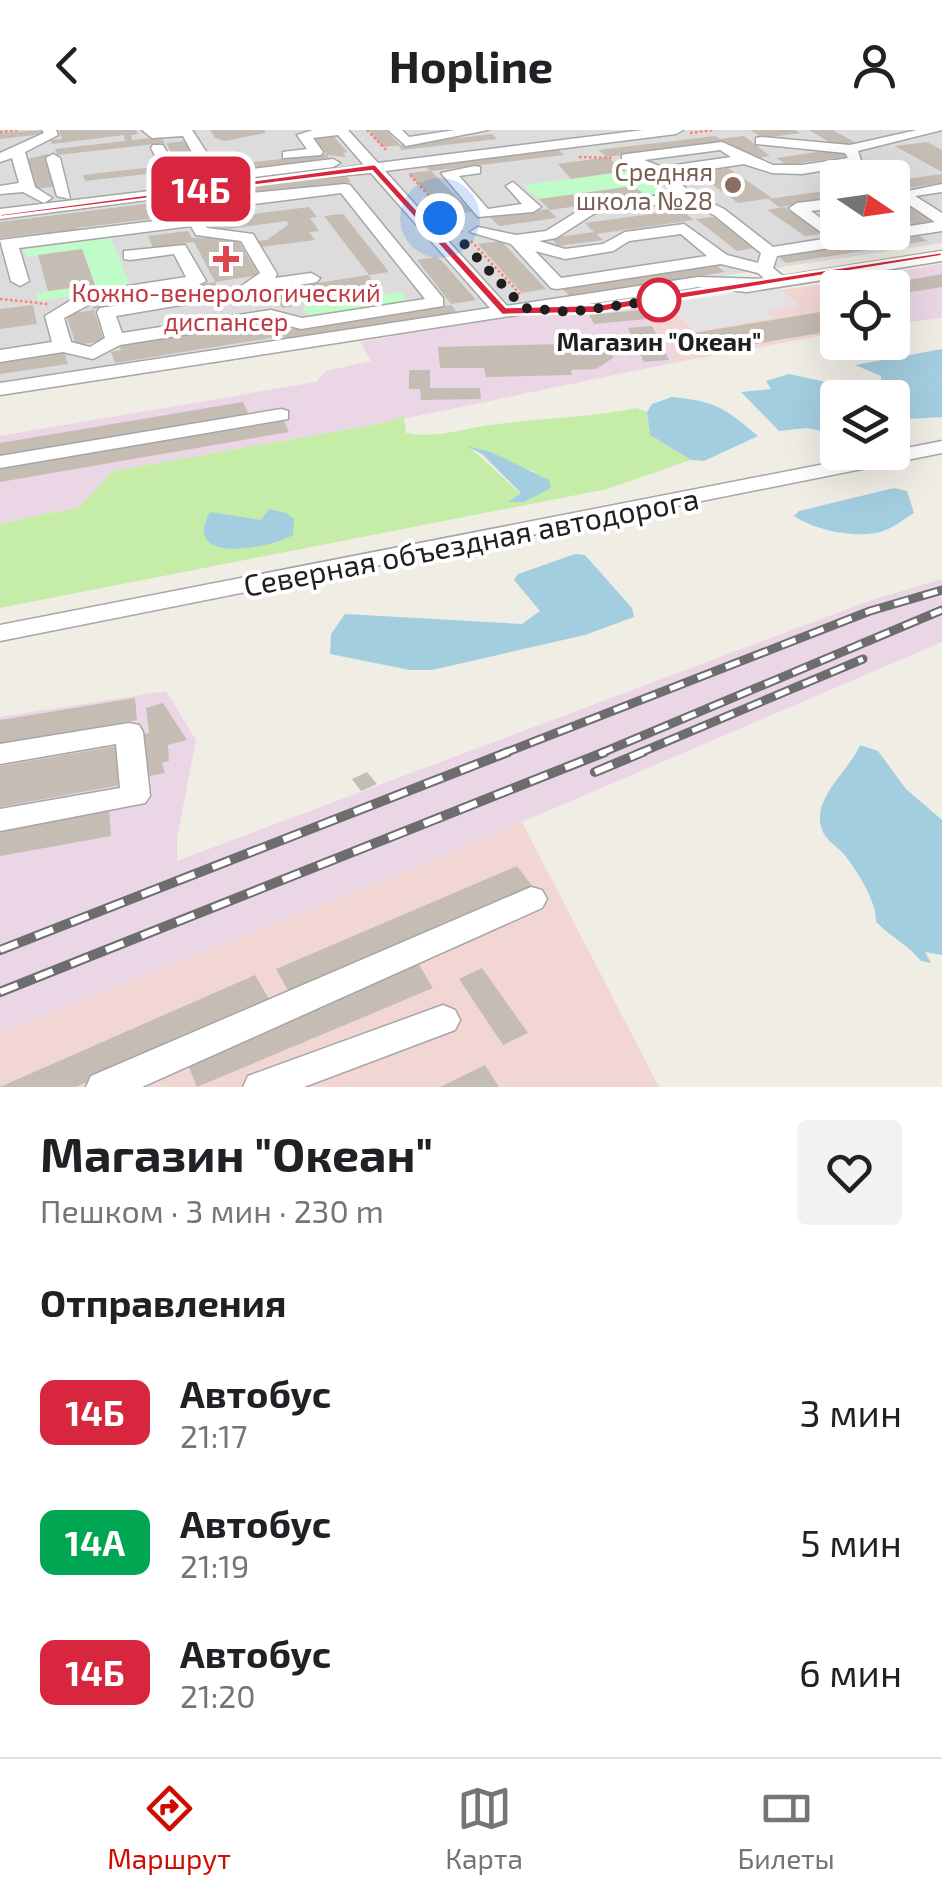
<!DOCTYPE html>
<html lang="ru">
<head>
<meta charset="utf-8">
<style>
	body { margin:0; font-family:"Exo 2",sans-serif; background:#f2f2f2; color:#202124; height:100vh; display:flex; flex-direction:column; font-size:38px; white-space:nowrap }
	* { box-sizing:border-box; margin:0 }
	p { font-size:32px; color:#757577 }
	.icon { flex:none; width:55px; height:55px; fill:none; stroke:currentColor; stroke-width:2; stroke-linecap:round; stroke-linejoin:round }
	.map { position:relative; height:957px; overflow:hidden }
	.drawer { display:flex; flex-direction:column; background:#fff; flex:1 }
	.drawer>* { flex:none }
	.badge { padding:0 20px; border-radius:15px; font-size:35px; line-height:65px }
	.needle { width:65px; rotate:103deg }
	.buttons { position:absolute; left:820px; top:30px; display:grid; gap:20px }
	.buttons a { display:grid; place-items:center; width:90px; height:90px; border-radius:10px; background:#fff; box-shadow:0 10px 40px #0002; font-size:50px }
	.you { position:absolute; width:50px; height:50px; margin:-25px; border:8px solid #fff; border-radius:50%; background:#1a73e8; box-shadow:0 0 0 15px #1a73e833 }
	.map>.badge { position:absolute; translate:-50% -50%; box-shadow:0 0 0 5px #fff }
	h2 { padding:0 40px; font-size:38px; line-height:90px }
	.round { display:grid; place-items:center; flex:none; width:105px; height:105px; border-radius:10px; background:#f2f2f2 }
	.summary { display:flex; align-items:center; justify-content:space-between; height:170px; padding:0 40px }
	h1 { font-size:48px; font-weight:700; line-height:75px }
	ul { padding:0; list-style:none }
	li { display:flex; align-items:center; gap:30px; height:130px; padding:0 40px }
	li div { flex:1 }
	li b { display:block; font-size:38px }
	li em { font-style:normal }
	li .badge { min-width:110px; font-weight:700; text-align:center }
	header { display:flex; justify-content:space-between; align-items:center; height:130px; padding:0 40px; background:#fff; font-size:45px; font-weight:700 }
	.menu { display:flex; justify-content:space-around; align-items:center; height:140px; border-top:2px solid #e0e0e0; background:#fff; font-size:28px; color:#757577 }
	.menu a { display:grid; justify-items:center; gap:5px }
	.menu .selected { color:#ce0c00 }
	.map>svg:first-child { display:block }
	.residential { fill:#dddcdc; fill-rule:evenodd }
	.commercial { fill:#f2d6d3 }
	.industrial { fill:#ead6e5 }
	.grass { fill:#c6eda8; fill-rule:evenodd }
	.park { fill:#c0fcc8 }
	.parking { fill:#e3e3e3 }
	.water { fill:#a3cee0 }
	.building { fill:#c5bcb4 }
	.lines { fill:none; stroke-linecap:round; stroke-linejoin:round }
	.minor-casing { stroke:#a6a6a6; stroke-width:3 }
	.path { stroke:#ff8067; stroke-width:2.5; stroke-dasharray:2.5 2.5; stroke-linecap:butt }
	.minor { fill:#fff; fill-rule:evenodd }
	.rail-far1-casing { stroke:#6d6d6d; stroke-width:9 }
	.rail-casing { stroke:#6d6d6d; stroke-width:10 }
	.rail-far1 { stroke:#fff; stroke-width:5; stroke-dasharray:15; stroke-linecap:butt }
	.rail { stroke:#fff; stroke-width:6; stroke-dasharray:19; stroke-linecap:butt }
	.line { fill:#d7263d; stroke:#fff; stroke-width:2.5 }
	.walk { stroke:#1f1f1f; stroke-width:10; stroke-dasharray:0 18 }
	.education-dot { fill:#8d6e63; stroke:#fff; stroke-width:4 }
	.health-dot { fill:#e0444e; stroke:#fff; stroke-width:4 }
	.stop-dot { fill:#fff; stroke:#d7263d; stroke-width:5 }
	.labels { text-anchor:middle; dominant-baseline:central; stroke-width:8; stroke-linejoin:round; paint-order:stroke }
	.far-education-label { font-size:25px; fill:#785e54; stroke:#fff; text-anchor:end }
	.far-health-label { font-size:25px; fill:#be3a42; stroke:#fff }
	.far-stop-label { font-size:25px; font-weight:bold; fill:#1f1f1f; stroke:#fff }
	.street-label { font-size:30px; fill:#1f1f1f; stroke:#fff }
</style>
</head>
<body>
<header><svg class="icon" aria-label="back" viewBox="0 0 24 24"><path d="M15 5l-7 7 7 7"/></svg>Hopline<svg class="icon" aria-label="person" viewBox="0 0 24 24"><circle cx="12" cy="8" r="4"/><path d="M4 21q1-7 8-7t8 7"/></svg></header>
<div class="map">
<svg width="942" height="957" viewBox="0 0 942 957">
	<rect width="100%" height="100%" fill="#f0ede5"/>
	<path class="residential" d="M 0,0 L 942,0 L 942,113 L 0,254 ZM 838,48 L 892,48 L 892,102 L 838,102 Z"/>
	<path class="commercial" d="M 810,156 L 837,170 L 837,203 L 677,232 L 641,177 Z
		M 522,692 L 659,957 L 0,957 L 0,903 Z"/>
	<path class="industrial" d="M 942,134 L 942,188 L 893,194 L 892,158 L 838,158 L 837,170 L 810,156 Z
		M 641,177 L 677,232 L 383,293 L 113,341 L 79,377 L 0,394 L 0,306 L 316,252 L 326,241 L 371,231 L 360,212 L 509,186 Z
		M 942,449 L 942,512 L 415,738 L 0,903 L 0,587 L 166,561 L 196,610 L 177,708 L 177,731 L 872,470 Z"/>
	<path class="grass" d="M 636,278 L 647,282 L 650,305 L 691,330 L 607,359 L 0,478 L 0,394 L 79,377 L 113,341 L 383,293 L 404,286 L 406,303 C 436,309 462,299 490,295 C 539,288 588,288 636,278 ZM 472,319 L 533,341 L 551,358 L 510,371 L 521,364 Z"/>
	<path class="park" d="M 636,40 L 666,64 L 646,66 L 633,56 L 539,69 L 523,55 Z
		M 111,108 L 131,158 L 39,171 L 36,163 L 95,154 L 82,119 L 26,127 L 24,119 Z
		M 401,162 L 409,173 L 310,188 L 303,177 Z"/>
	<path class="parking" d="M 777,157 L 801,176 L 767,181 L 774,188 L 695,201 L 666,174 Z"/>
	<path class="water" d="M 942,219 L 942,287 L 893,290 L 892,268 L 838,268 L 837,304 L 807,298 L 779,301 L 741,262 L 771,259 L 766,251 L 789,244 L 876,263 L 882,259 L 881,246 L 855,235 Z
		M 672,267 C 715,271 725,278 758,306 L 704,331 L 691,330 L 650,305 L 647,282 L 652,274 Z
		M 467,316 L 491,322 L 549,350 L 551,358 L 524,372 L 508,372 L 521,363 L 482,324 Z
		M 894,358 L 907,361 L 914,383 C 905,388 896,396 886,400 C 861,410 816,401 794,386 L 799,381 Z
		M 269,379 L 286,383 L 294,389 L 293,405 C 270,419 180,435 210,382 L 261,390 Z
		M 575,424 L 585,425 L 632,478 L 634,487 L 585,505 L 432,540 L 410,540 L 330,524 L 331,504 L 345,484 L 522,494 L 540,481 L 514,450 L 518,444 Z
		M 860,615 L 878,621 L 906,659 L 942,690 L 942,825 L 925,822 L 931,833 L 921,831 C 908,815 891,807 876,792 C 877,773 859,744 847,728 C 838,715 822,711 820,691 C 818,663 850,639 860,615 Z"/>
	<path class="building" d="M 41,0 L 43,4 L 0,9 L 0,3 Z
		M 59,0 L 136,0 L 138,4 L 131,5 L 132,10 L 161,7 L 165,13 L 57,25 L 55,19 L 125,11 L 124,5 L 52,14 L 50,10 L 62,9 Z
		M 210,0 L 265,0 L 265,3 L 225,11 L 215,8 Z
		M 368,0 L 386,0 L 400,15 L 383,17 Z
		M 750,0 L 795,0 L 801,3 L 763,8 Z
		M 809,0 L 833,0 L 858,14 L 838,17 Z
		M 332,4 L 347,22 L 343,23 L 346,27 L 327,25 L 312,6 Z
		M 492,4 L 497,9 L 402,20 L 398,15 Z
		M 715,6 L 720,9 L 744,6 L 770,26 L 750,29 L 726,13 L 607,27 L 626,41 L 571,49 L 558,34 L 607,27 L 598,20 Z
		M 187,11 L 203,39 L 181,41 L 166,13 Z
		M 927,12 L 942,20 L 942,42 L 895,16 Z
		M 558,19 L 564,25 L 431,41 L 472,82 L 449,85 L 408,43 L 430,41 L 425,35 Z
		M 838,19 L 850,26 L 787,35 L 776,28 Z
		M 48,24 L 59,56 L 36,59 L 27,29 Z
		M 326,24 L 330,29 L 232,41 L 228,35 Z
		M 153,37 L 156,43 L 85,51 L 83,45 Z
		M 728,38 L 772,68 L 738,73 L 695,42 Z
		M 942,44 L 942,53 L 892,60 L 892,51 Z
		M 346,45 L 351,52 L 203,70 L 199,64 Z
		M 634,56 L 646,66 L 550,80 L 539,69 Z
		M 838,59 L 838,68 L 779,77 L 768,69 Z
		M 892,66 L 935,92 L 914,95 L 892,82 Z
		M 192,68 L 199,80 L 188,81 L 190,84 L 77,98 L 80,104 L 45,109 L 43,103 L 0,108 L 0,92 Z
		M 309,77 L 317,87 L 310,88 L 319,101 L 309,102 L 315,110 L 261,117 L 257,111 L 267,110 L 289,94 L 286,91 L 214,101 L 208,90 Z
		M 784,77 L 823,104 L 805,106 L 767,80 Z
		M 548,79 L 557,88 L 499,96 L 490,87 Z
		M 681,80 L 694,90 L 596,104 L 585,93 Z
		M 343,84 L 389,142 L 369,145 L 324,86 Z
		M 713,87 L 755,118 L 737,121 L 696,89 Z
		M 188,101 L 192,108 L 236,107 L 259,145 L 215,152 L 194,112 L 153,118 L 148,106 Z
		M 594,102 L 603,110 L 558,116 L 551,108 Z
		M 915,103 L 927,111 L 786,133 L 776,125 Z
		M 501,111 L 546,159 L 522,163 L 478,114 Z
		M 82,119 L 95,155 L 48,161 L 38,125 Z
		M 436,127 L 442,131 L 476,170 L 451,174 L 417,130 Z
		M 715,134 L 725,142 L 570,167 L 562,158 Z
		M 942,144 L 942,157 L 906,163 L 891,153 Z
		M 368,145 L 377,158 L 371,159 L 375,164 L 362,166 L 358,161 L 290,171 L 293,176 L 282,178 L 279,172 L 265,174 L 258,162 L 309,154 L 306,150 L 316,149 L 318,153 Z
		M 215,152 L 219,160 L 93,179 L 91,170 Z
		M 33,175 L 37,194 L 0,199 L 0,179 Z
		M 451,175 L 458,184 L 286,211 L 283,206 L 115,233 L 111,222 L 121,220 L 118,214 L 274,190 L 281,201 Z
		M 838,179 L 838,200 L 714,221 L 694,203 Z
		M 94,180 L 104,211 L 76,215 L 66,184 Z
		M 639,180 L 646,189 L 594,194 L 589,185 Z
		M 652,196 L 669,230 L 644,232 L 628,198 Z
		M 609,213 L 613,228 L 596,239 L 571,240 L 572,245 L 486,247 L 484,238 L 440,238 L 438,217 Z
		M 64,221 L 68,234 L 0,244 L 0,231 Z
		M 409,240 L 430,240 L 430,258 L 480,258 L 481,269 L 421,270 L 420,259 L 409,259 Z
		M 243,272 L 249,285 L 0,327 L 0,313 Z
		M 283,289 L 289,302 L 0,352 L 0,337 Z
		M 135,568 L 137,590 L 0,614 L 0,590 Z
		M 163,573 L 187,610 L 168,615 L 169,631 L 162,633 L 165,643 L 144,647 L 138,605 L 149,603 L 146,578 Z
		M 117,616 L 121,655 L 0,677 L 0,636 Z
		M 367,642 L 377,654 L 361,661 L 352,649 Z
		M 109,679 L 111,706 L 0,726 L 0,700 Z
		M 517,736 L 532,756 L 289,862 L 276,839 Z
		M 418,833 L 433,858 L 197,957 L 186,930 Z
		M 482,838 L 528,903 L 503,915 L 459,849 Z
		M 255,845 L 270,871 L 76,957 L 0,957 Z
		M 485,935 L 499,957 L 440,957 Z"/>
	<g class="lines">
		<g class="minor-casing">
			<path id="minor" d="M 42,0 L 56,0 L 58,5 L 25,22 L 35,57 L 52,68 L 44,73 L 23,62 L 0,64 L 0,56 L 19,53 L 12,28 L 0,32 L 0,23 L 44,3 Z
				M 142,0 L 192,0 L 220,43 L 333,29 L 340,33 L 333,37 L 213,52 L 206,48 L 183,6 L 152,8 Z
				M 313,0 L 348,0 L 378,33 L 643,0 L 683,0 L 676,4 L 385,41 L 507,176 L 698,147 L 765,149 L 758,143 L 721,134 L 557,159 L 551,158 L 511,114 L 470,102 L 478,97 L 516,105 L 546,101 L 586,76 L 674,63 L 655,45 L 622,31 L 622,25 L 627,24 L 722,12 L 773,35 L 802,35 L 848,28 L 845,23 L 756,14 L 756,8 L 761,7 L 850,15 L 917,0 L 942,0 L 858,21 L 862,34 L 802,44 L 772,43 L 744,34 L 671,45 L 691,63 L 724,79 L 773,117 L 829,108 L 792,81 L 789,78 L 797,73 L 838,68 L 838,78 L 811,81 L 846,106 L 892,102 L 892,99 L 935,92 L 893,64 L 942,54 L 942,62 L 915,66 L 942,83 L 942,101 L 777,126 L 773,138 L 783,146 L 942,121 L 942,131 L 747,162 L 698,157 L 0,265 L 0,253 L 490,178 L 371,43 L 313,48 L 313,42 L 364,35 L 338,5 L 313,8 L 323,22 L 321,25 L 283,28 L 283,22 L 307,19 L 297,5 ZM 720,20 L 731,27 L 662,37 L 644,30 ZM 684,71 L 714,85 L 761,123 L 758,133 L 727,125 L 684,94 L 625,102 L 603,114 L 565,119 L 539,111 L 556,108 L 595,83 ZM 681,104 L 707,126 L 561,148 L 535,121 L 565,129 L 613,121 L 629,111 Z
				M 388,0 L 402,0 L 409,7 L 455,0 L 488,0 L 406,16 Z
				M 153,15 L 163,15 L 183,52 L 181,55 L 171,55 L 151,18 Z
				M 53,24 L 60,28 L 70,69 L 57,66 L 46,28 Z
				M 475,36 L 480,37 L 480,43 L 459,46 L 488,79 L 522,74 L 506,56 L 513,52 L 541,77 L 533,82 L 478,87 L 441,43 Z
				M 233,51 L 240,55 L 238,58 L 0,89 L 0,79 Z
				M 345,54 L 350,55 L 443,168 L 443,176 L 301,199 L 270,191 L 120,215 L 93,229 L 63,222 L 0,232 L 0,220 L 52,212 L 45,186 L 83,163 L 186,147 L 174,124 L 130,130 L 124,129 L 124,121 L 185,115 L 206,151 L 197,156 L 94,172 L 64,188 L 71,212 L 90,217 L 105,208 L 97,182 L 100,178 L 240,157 L 260,143 L 241,111 L 196,105 L 191,96 L 19,118 L 29,151 L 20,156 L 11,151 L 0,110 L 187,87 L 196,70 L 201,68 ZM 341,63 L 425,169 L 302,188 L 271,180 L 122,203 L 116,186 L 317,152 L 320,148 L 311,143 L 275,148 L 277,144 L 253,104 L 207,98 L 202,89 L 206,80 Z
				M 281,279 L 288,281 L 288,289 L 0,338 L 0,326 Z
				M 942,311 L 942,323 L 0,511 L 0,495 Z
				M 129,593 L 139,595 L 143,602 L 150,666 L 145,673 L 0,701 L 0,679 L 120,658 L 116,614 L 0,634 L 0,614 Z
				M 531,757 L 542,760 L 547,769 L 542,778 L 142,957 L 86,957 L 91,946 Z
				M 443,875 L 455,880 L 460,890 L 455,900 L 304,957 L 243,957 L 248,946 Z"/>
		</g>
		<path class="path" d="M 367,0 L 387,21
			M 0,2 L 20,0
			M 690,3 L 713,0
			M 579,27 L 613,28
			M 410,45 L 462,102
			M 824,51 L 838,53
			M 471,111 L 520,164
			M 0,169 L 48,174"/>
		<use href="#minor" class="minor"/>
		<g class="rail-far1-casing">
			<path id="rail-far1" d="M 502,624 L 870,481 L 942,460
				M 599,624 L 942,480
				M 637,624 L 863,529"/>
		</g>
		<g class="rail-casing">
			<path id="rail" d="M 595,642 L 643,622
				M 0,820 L 508,622
				M 0,862 L 605,622"/>
		</g>
		<use href="#rail-far1" class="rail-far1"/>
		<use href="#rail" class="rail"/>
	</g>
	<path class="line" d="M 375,34 L 506,177 L 595,175 L 942,122 L 942,126 L 595,183 L 502,185 L 372,41 L 0,87 L 0,84 Z"/>
	<g class="lines">
		<path class="walk" d="M 440,88 L 524,178 L 570,182 L 659,170"/>
	</g>
	<circle class="education-dot" cx="733" cy="55" r="10"/>
	<path class="health-dot" d="M221 114h10v10h10v10h-10v10h-10v-10h-10v-10h10z"/>
	<circle class="stop-dot" cx="659" cy="170" r="20"/>
	<g class="labels">
		<g class="far-education-label">
			<text x="713" y="41">Средняя<tspan x="713" dy="29">школа №28</tspan></text>
		</g>
		<g class="far-health-label">
			<text x="226" y="162">Кожно-венерологический<tspan x="226" dy="29">диспансер</tspan></text>
		</g>
		<g class="far-stop-label">
			<text x="659" y="211">Магазин "Океан"</text>
		</g>
		<g class="street-label">
			<text transform="translate(471 411) rotate(-11)">Северная объездная автодорога</text>
		</g>
	</g>
</svg>
<div class="buttons">
<a><svg class="needle" viewBox="-14 -14 28 28"><path d="M0-13l5 13h-10z" fill="#e53935"/><path d="M0 13l5-13h-10z" fill="#757577"/></svg></a>
<a><svg class="icon" aria-label="locate" viewBox="0 0 24 24"><circle cx="12" cy="12" r="6"/><path d="M12 2v4M12 18v4M2 12h4M18 12h4"/></svg></a>
<a><svg class="icon" aria-label="layers" viewBox="0 0 24 24"><path d="M12 4l9 5-9 5-9-5zM3 14l9 5 9-5"/></svg></a>
</div>
<div class="you" style="left:440px;top:88px"></div>
<b class="badge" style="left:201px;top:59px;background:#d7263d;color:#fff">14Б</b>
</div>
<section class="drawer">
<div class="summary"><div><h1>Магазин &quot;Океан&quot;</h1><p>Пешком · 3 мин · 230 m</p></div><a class="round"><svg class="icon" aria-label="heart" viewBox="0 0 24 24"><path d="M12 20l-8-8c-3-5 5-10 8-4 3-6 11-1 8 4z"/></svg></a></div>
<h2>Отправления</h2>
<ul>
<li><span class="badge" style="background:#d7263d;color:#fff">14Б</span><div><b>Автобус</b><p>21:17</p></div><em>3 мин</em></li>
<li><span class="badge" style="background:#00a651;color:#fff">14А</span><div><b>Автобус</b><p>21:19</p></div><em>5 мин</em></li>
<li><span class="badge" style="background:#d7263d;color:#fff">14Б</span><div><b>Автобус</b><p>21:20</p></div><em>6 мин</em></li>
</ul>
</section>
<nav class="menu">
<a class="selected"><svg class="icon" aria-label="directions" viewBox="0 0 24 24"><path d="M12 3l9 9-9 9-9-9zM9 14v-3h6M13 9l2 2-2 2"/></svg>Маршрут</a>
<a><svg class="icon" aria-label="map" viewBox="0 0 24 24"><path d="M3 6l6-2 6 2 6-2v14l-6 2-6-2-6 2zM9 4v14M15 6v14"/></svg>Карта</a>
<a><svg class="icon" aria-label="tickets" viewBox="0 0 24 24"><path d="M3 7h18v10H3zM15 7v10"/></svg>Билеты</a>
</nav>
</body>
</html>
